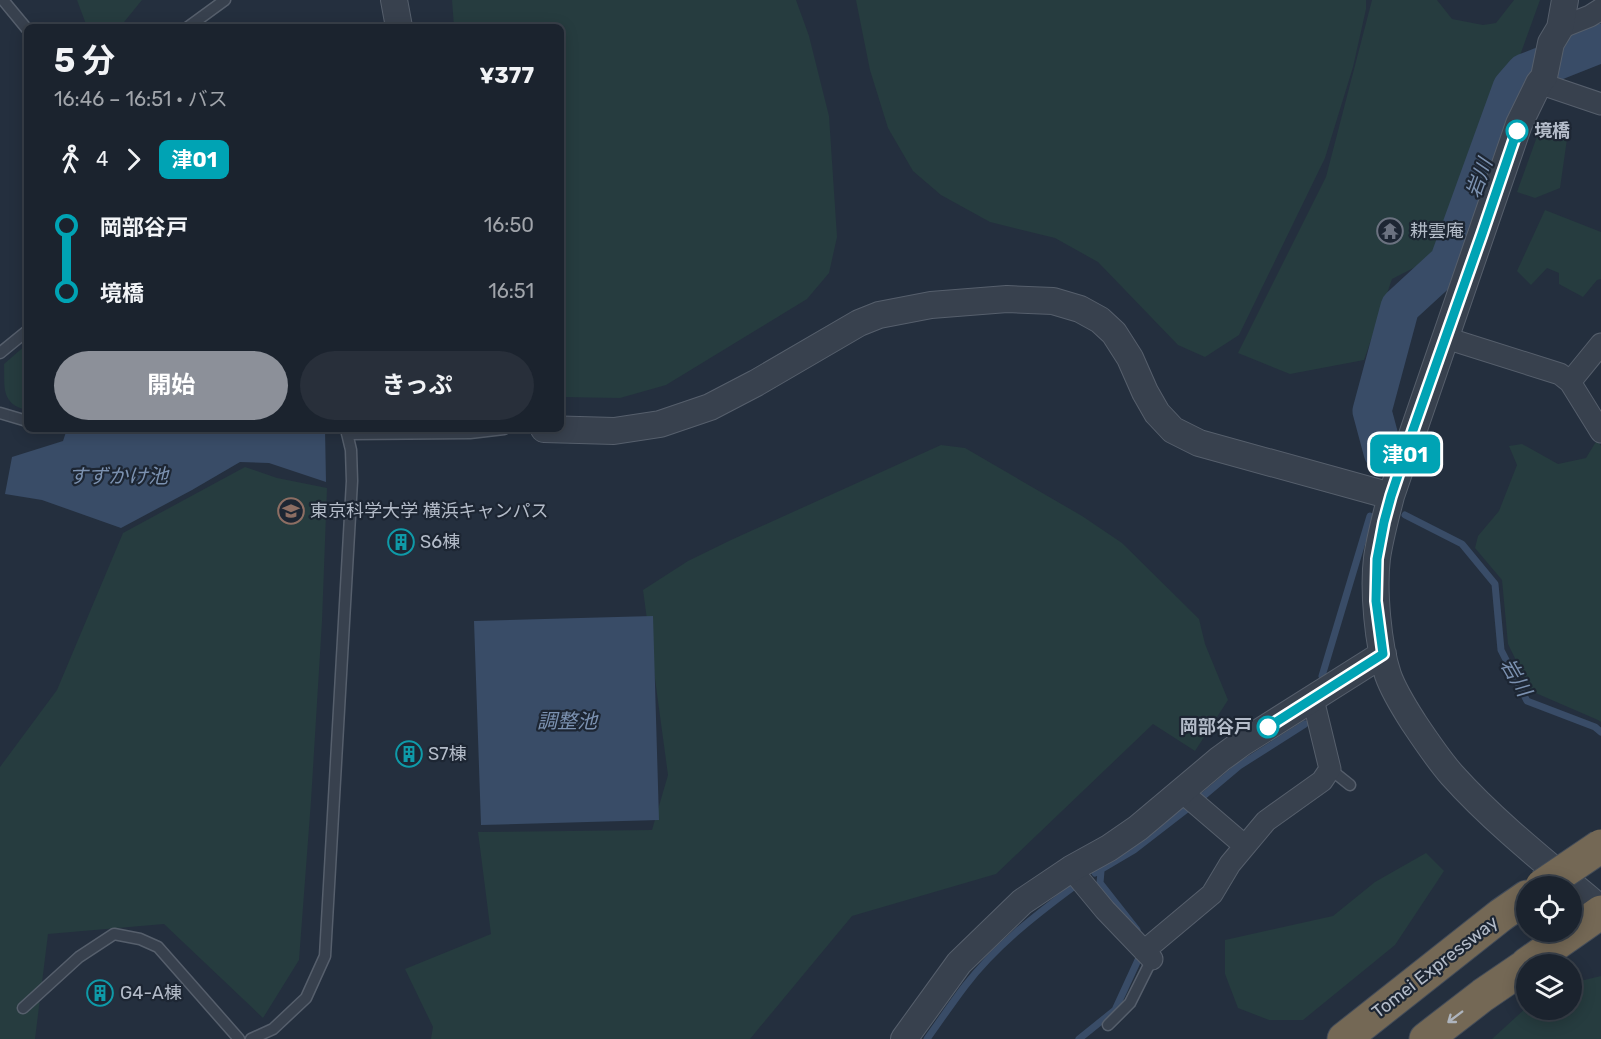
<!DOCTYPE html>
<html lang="ja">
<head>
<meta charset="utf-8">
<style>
	body { margin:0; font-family:Rubik,"Noto Sans JP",sans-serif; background:#282f3a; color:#f1f3f6; height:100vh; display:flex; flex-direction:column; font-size:22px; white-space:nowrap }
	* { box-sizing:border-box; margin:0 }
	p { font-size:20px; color:#a0a4aa }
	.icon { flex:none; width:33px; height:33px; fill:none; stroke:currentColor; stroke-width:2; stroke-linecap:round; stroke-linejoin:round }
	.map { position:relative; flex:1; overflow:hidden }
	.panel { position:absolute; left:24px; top:24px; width:540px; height:408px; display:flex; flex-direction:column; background:#1b232e; border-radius:9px; box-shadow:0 3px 15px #0003,0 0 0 2px #39404a }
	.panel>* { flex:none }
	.badge { padding:0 12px; border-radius:9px; font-size:21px; line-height:39px }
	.controls { position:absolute; left:1516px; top:876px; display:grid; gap:12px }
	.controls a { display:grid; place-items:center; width:66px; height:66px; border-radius:50%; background:#1b232e; box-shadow:0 3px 15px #0003,0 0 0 2px #39404a; font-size:30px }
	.map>.badge { position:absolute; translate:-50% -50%; box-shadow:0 0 0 3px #fff }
	.legs { display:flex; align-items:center; gap:9px; height:66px; padding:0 30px; font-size:20px }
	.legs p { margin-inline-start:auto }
	.overview { display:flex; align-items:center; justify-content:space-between; height:102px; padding:0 30px }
	h1 { font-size:33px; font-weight:700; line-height:45px }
	.primary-button { display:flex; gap:12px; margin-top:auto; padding:12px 30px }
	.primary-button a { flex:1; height:69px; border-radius:36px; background:#8c9099; color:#fff; font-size:24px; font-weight:700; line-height:69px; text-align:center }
	.primary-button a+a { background:#282f3a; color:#f1f3f6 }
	ul { padding:0 30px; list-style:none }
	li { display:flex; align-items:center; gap:21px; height:66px; font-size:22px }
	li i { display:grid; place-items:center; width:9px; height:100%; margin:0 8px; background:currentColor }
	li i::after { content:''; width:15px; height:15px; margin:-8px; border:4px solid; border-radius:50%; background:#1b232e }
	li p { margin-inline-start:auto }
	li:first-child i { background:linear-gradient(#0000 50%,currentColor 0) }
	li:last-child i { background:linear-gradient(currentColor 50%,#0000 0) }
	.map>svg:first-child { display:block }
	.green { fill:#263c3f }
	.water { fill:#394c67 }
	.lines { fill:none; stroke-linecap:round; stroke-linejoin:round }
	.stream { stroke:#394c67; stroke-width:7 }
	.river { stroke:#394c67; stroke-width:39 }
	.service-casing { stroke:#565f6c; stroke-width:13 }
	.minor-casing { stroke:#565f6c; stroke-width:23 }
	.tertiary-casing { stroke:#565f6c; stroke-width:28 }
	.motorway-casing { stroke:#434c59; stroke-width:35 }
	.service { stroke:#38414e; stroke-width:10 }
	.minor { stroke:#38414e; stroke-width:21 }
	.tertiary { stroke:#38414e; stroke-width:26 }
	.motorway { stroke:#746855; stroke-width:33 }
	.motorway-bridge-casing { stroke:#434c59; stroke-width:35; stroke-linecap:butt }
	.motorway-bridge { stroke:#746855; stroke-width:33 }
	.oneway { stroke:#aeb4bd }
	.line-1-casing { stroke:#fff; stroke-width:14 }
	.line-1 { stroke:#00a3b4; stroke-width:9 }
	.stop-1-dot { fill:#fff; stroke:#00a3b4; stroke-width:3 }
	.labels { text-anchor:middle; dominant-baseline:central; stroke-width:4.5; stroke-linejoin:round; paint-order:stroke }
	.stop-label { font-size:18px; font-weight:bold; fill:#b4bcc9; stroke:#1d2633; text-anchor:start }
	.poi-label { font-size:18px; fill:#b4bcc9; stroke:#1d2633; text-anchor:start }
	.street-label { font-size:18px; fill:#b4bcc9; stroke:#1d2633 }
	.water-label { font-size:20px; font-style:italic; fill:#7c92b1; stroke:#1d2633 }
</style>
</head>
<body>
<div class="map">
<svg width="1601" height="1039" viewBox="0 0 1601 1039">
	<rect width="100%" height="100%" fill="#242f3e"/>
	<path class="green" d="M 77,0 L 142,0 L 120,27 L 87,27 Z
		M 452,0 L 796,0 L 809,36 L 829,116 L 837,237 L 829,273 L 807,299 L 666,385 L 620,398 L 561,397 L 561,27 L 454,27 Z
		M 856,0 L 1366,0 L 1366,9 L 1353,67 L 1325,158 L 1239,335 L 1205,357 L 1178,345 L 1098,262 L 1055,238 L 990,222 L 941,195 L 913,171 L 888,128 L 870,70 Z
		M 1372,0 L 1437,0 L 1452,19 L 1483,25 L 1496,23 L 1514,0 L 1540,0 L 1518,61 L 1435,257 L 1392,279 L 1364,360 L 1290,374 L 1238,353 L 1326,177 Z
		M 1539,131 L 1567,139 L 1560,188 L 1535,198 L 1517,192 Z
		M 1545,210 L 1601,232 L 1601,279 L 1597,280 L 1583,297 L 1559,284 L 1559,273 L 1547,268 L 1531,285 L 1517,271 Z
		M 27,344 L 27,410 C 0,404 5,386 4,364 Z
		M 1597,440 L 1601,446 L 1601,722 L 1598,720 L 1531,691 L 1508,644 L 1502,580 L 1475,548 L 1478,536 L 1499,511 L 1517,465 L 1509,446 L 1522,444 L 1558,464 L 1586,458 Z
		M 941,445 L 965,448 L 1082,516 L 1122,543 L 1199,619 L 1205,644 L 1228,700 L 1195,751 L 1153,724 L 996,874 L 852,916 L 750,1039 L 431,1039 L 433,1027 L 405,969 L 491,934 L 478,832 L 652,830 L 668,775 L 643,590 L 688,561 L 731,540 Z
		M 245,467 L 277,478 L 327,488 L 322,621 L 311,801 L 299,960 L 263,1018 L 164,924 L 48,934 L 35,1039 L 0,1039 L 0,767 L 57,690 L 123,533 Z
		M 1426,853 L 1444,871 L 1395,945 L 1303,1020 L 1269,1020 L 1238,1008 L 1225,974 L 1225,940 L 1333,916 L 1375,882 Z
		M 1601,976 L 1601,1039 L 1492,1039 L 1527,1007 L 1527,1010 L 1572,1010 L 1572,983 Z"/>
	<path class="water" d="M 67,429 L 325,429 L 326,482 L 269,463 L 240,462 L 192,490 L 121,528 L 42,500 L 5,494 L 12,457 L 63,441 Z
		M 653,616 L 659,820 L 481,825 L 474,621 Z"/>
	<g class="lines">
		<path class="stream" d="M 1405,515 L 1462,544 L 1495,584 L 1501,650 L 1527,701 L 1595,727 L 1601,732
			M 1322,676 L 1370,516
			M 1201,798 L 1239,766 L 1305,724
			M 1101,871 L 1100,883 L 1137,930
			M 1095,873 L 1134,850 L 1187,809
			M 927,1039 C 940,1021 952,1003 965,986 C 995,947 1033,917 1072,888
			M 1079,1039 L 1115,1010 L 1138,960"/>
		<path class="river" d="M 1383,452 L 1372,411 L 1400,307 L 1449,262 L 1512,88 L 1525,73 L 1601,43"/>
		<g class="service-casing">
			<path id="service" d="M 3,0 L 27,29
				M 188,27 L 225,0
				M 0,353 L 27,331
				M 0,413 L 27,421
				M 347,434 L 470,433 L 504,429
				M 1330,769 L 1350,785
				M 23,1008 L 79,957 L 114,934 L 140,939 L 158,947 L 239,1039
				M 1108,1025 L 1130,1003 L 1152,959
				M 251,1039 L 273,1029 L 306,998 L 325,956 L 352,481 L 351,450 L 346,429"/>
		</g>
		<g class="minor-casing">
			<path id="minor" d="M 1560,28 L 1590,16 L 1601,9
				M 1539,83 L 1601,104
				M 1446,338 L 1560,374 L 1570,382 L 1601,432
				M 1570,382 L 1601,344
				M 1182,792 L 1245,846
				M 1071,869 L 1105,910 L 1152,959
				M 1144,951 L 1212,894 L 1230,864 L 1266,821 L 1322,781 L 1330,769 L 1313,699"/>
		</g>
		<g class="tertiary-casing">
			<path id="tertiary" d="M 394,0 L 399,27
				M 1565,0 L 1560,28 L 1551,43 L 1544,77 L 1539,83 L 1519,124 L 1391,496 C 1386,516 1380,537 1377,558 C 1373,590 1378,645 1388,675 C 1394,692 1405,709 1414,723 C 1426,741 1438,759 1452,775 C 1496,824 1550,866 1601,909
				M 544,429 L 614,431 L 660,424 L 710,407 L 756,383 L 859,323 L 879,315 L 931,305 L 1007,299 L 1053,301 L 1080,309 L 1100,320 L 1114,333 L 1130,358 L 1145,392 L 1157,413 L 1173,430 L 1199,443 L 1391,496
				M 904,1039 L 959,963 L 1022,902 L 1071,869 L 1109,848 L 1138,828 L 1220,759 L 1242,743 L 1383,654"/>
		</g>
		<g class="motorway-casing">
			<path id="motorway" d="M 1527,964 L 1601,912
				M 1344,1039 L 1501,915 L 1527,897
				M 1426,1039 L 1483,995 L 1527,965"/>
		</g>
		<use href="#service" class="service"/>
		<use href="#minor" class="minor"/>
		<use href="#tertiary" class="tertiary"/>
		<use href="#motorway" class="motorway"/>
		<g class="motorway-bridge-casing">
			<path id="motorway-bridge" d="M 1542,886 L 1601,846"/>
		</g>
		<use href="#motorway-bridge" class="motorway-bridge"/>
	</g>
	<defs><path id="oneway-shaft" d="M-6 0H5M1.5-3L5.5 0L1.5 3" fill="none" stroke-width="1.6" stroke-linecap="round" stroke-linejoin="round" transform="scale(1.5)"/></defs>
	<use class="oneway" href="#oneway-shaft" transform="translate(1455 1017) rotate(143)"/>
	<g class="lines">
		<g class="line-1-casing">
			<path id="line-1" d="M 1268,727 L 1383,654 L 1376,601 L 1377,559 L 1384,522 L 1391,496 L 1413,430 L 1482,234 L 1517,131"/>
		</g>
		<use href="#line-1" class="line-1"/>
	</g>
	<defs>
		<g id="temple-ring" transform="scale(1.35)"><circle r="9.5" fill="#1d2633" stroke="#6b7280" stroke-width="1.5"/><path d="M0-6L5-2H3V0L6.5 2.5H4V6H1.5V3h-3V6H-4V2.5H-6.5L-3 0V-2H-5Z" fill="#6b7280"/></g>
		<g id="university-ring" transform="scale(1.35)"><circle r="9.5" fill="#1d2633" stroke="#8d6e63" stroke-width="1.5"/><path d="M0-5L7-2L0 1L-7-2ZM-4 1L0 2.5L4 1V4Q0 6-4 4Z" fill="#8d6e63"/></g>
		<g id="building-ring" transform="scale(1.35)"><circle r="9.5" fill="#1d2633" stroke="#0f9aa8" stroke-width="1.5"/><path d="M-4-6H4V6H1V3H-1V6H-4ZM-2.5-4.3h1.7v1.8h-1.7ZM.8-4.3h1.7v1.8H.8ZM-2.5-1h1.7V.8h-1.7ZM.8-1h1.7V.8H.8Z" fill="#0f9aa8"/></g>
	</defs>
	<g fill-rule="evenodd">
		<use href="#temple-ring" x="1390" y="231"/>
		<use href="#university-ring" x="291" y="511"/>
		<use href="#building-ring" x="401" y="542"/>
		<use href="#building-ring" x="409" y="754"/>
		<use href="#building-ring" x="100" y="993"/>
	</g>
	<g class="stop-1-dot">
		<circle cx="1517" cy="131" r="10"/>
		<circle cx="1268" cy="727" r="10"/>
	</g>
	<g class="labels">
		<g class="stop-label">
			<text x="1534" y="131">境橋</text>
			<text x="1252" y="727" text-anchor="end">岡部谷戸</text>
		</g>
		<g class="poi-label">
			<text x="1410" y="231">耕雲庵</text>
			<text x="310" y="511">東京科学大学 横浜キャンパス</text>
			<text x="420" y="542">S6棟</text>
			<text x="428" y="754">S7棟</text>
			<text x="120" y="993">G4-A棟</text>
		</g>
		<g class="street-label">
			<text transform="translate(1435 967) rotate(-38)">Tomei Expressway</text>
		</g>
		<g class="water-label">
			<text transform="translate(1479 178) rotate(-70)">岩川</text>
			<text x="118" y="476">すずかけ池</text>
			<text transform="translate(1516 677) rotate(60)">岩川</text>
			<text x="567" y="721">調整池</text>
		</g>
	</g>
</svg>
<div class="controls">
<a><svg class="icon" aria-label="locate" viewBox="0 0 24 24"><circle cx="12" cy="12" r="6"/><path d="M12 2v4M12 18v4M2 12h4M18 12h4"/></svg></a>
<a><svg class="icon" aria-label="layers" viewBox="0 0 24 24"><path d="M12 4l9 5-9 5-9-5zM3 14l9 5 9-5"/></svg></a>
</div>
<b class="badge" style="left:1405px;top:454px;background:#00a3b4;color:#fff">津01</b>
<section class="panel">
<div class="overview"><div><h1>5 分</h1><p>16:46 – 16:51 · バス</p></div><b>¥377</b></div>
<div class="legs"><svg class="icon" aria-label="walk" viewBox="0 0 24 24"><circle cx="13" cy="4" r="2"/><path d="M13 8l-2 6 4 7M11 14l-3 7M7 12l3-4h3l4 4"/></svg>4<svg class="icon" aria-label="forward" viewBox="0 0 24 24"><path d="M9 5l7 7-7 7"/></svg><b class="badge" style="background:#00a3b4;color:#fff">津01</b></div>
<ul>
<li><i style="color:#00a3b4"></i><b>岡部谷戸</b><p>16:50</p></li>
<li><i style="color:#00a3b4"></i><b>境橋</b><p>16:51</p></li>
</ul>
<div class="primary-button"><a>開始</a><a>きっぷ</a></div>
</section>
</div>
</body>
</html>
